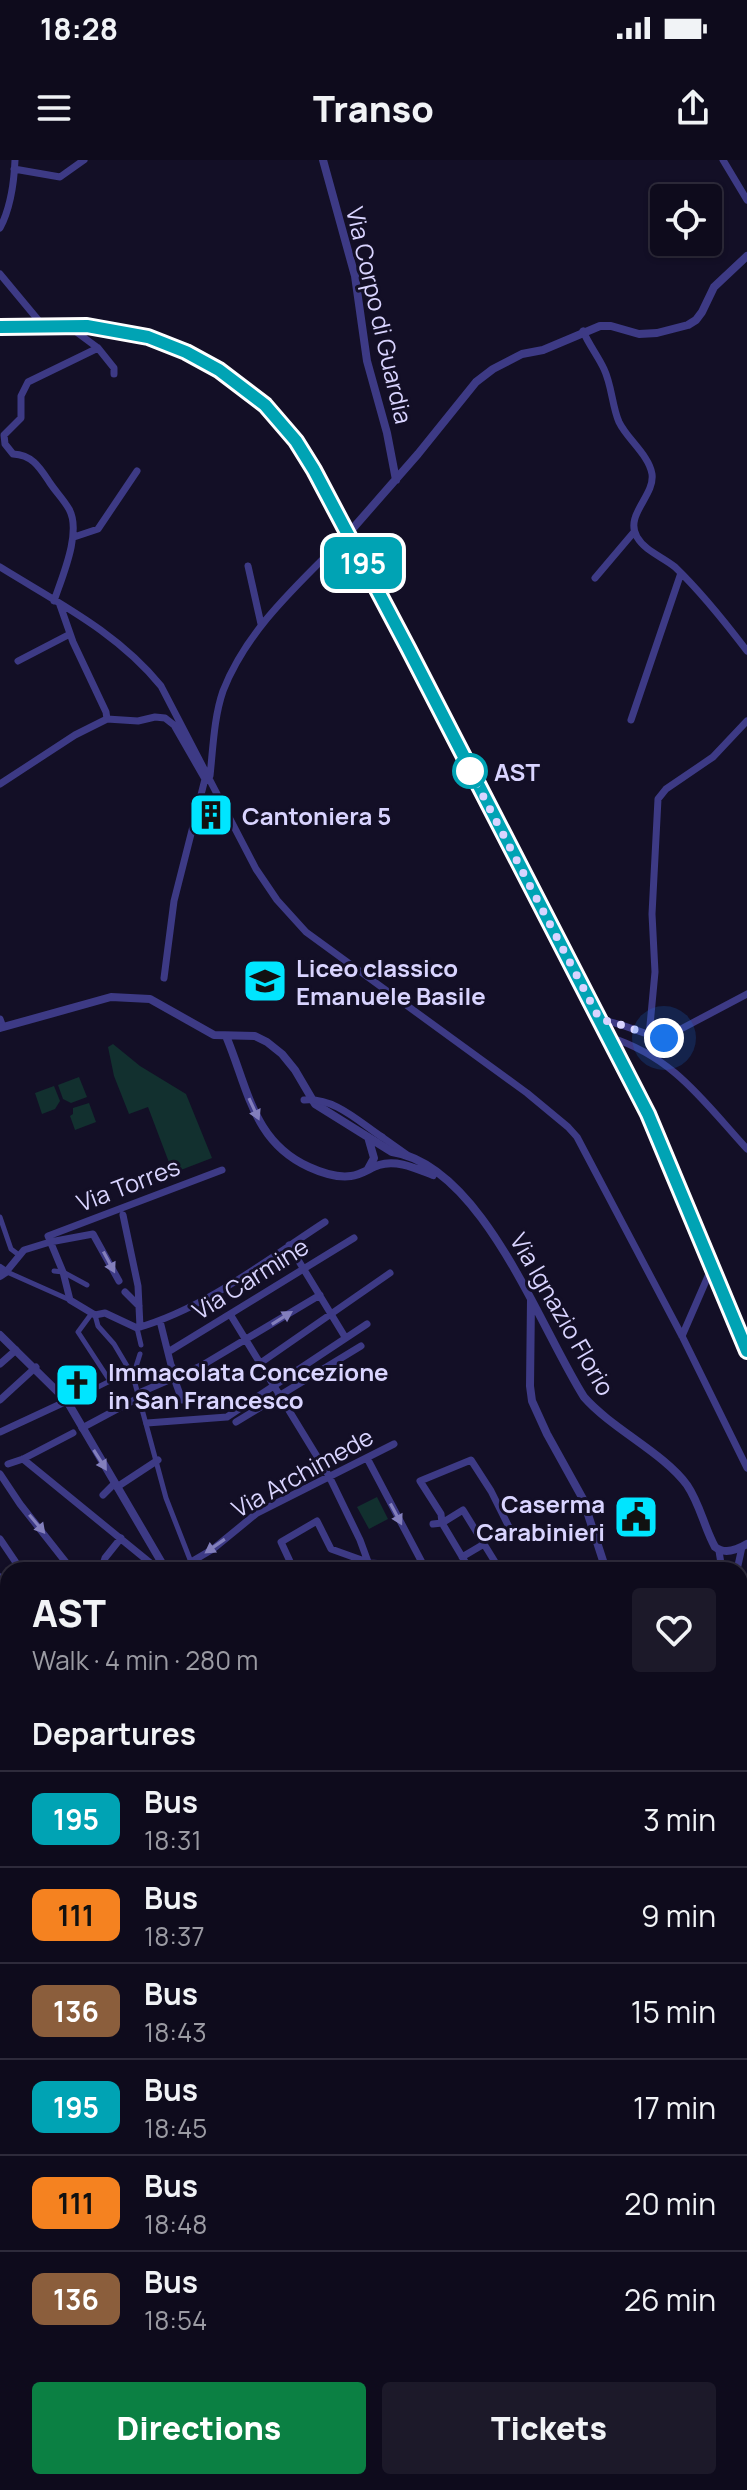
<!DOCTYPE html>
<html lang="en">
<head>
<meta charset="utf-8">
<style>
	body { margin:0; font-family:Manrope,sans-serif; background:#1c1929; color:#f1f3f6; height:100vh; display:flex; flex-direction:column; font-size:30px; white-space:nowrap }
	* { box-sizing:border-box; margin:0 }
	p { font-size:26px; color:#9b9ba3 }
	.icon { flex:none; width:44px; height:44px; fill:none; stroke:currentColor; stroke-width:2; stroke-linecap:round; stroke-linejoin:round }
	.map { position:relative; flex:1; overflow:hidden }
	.side { position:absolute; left:0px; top:1402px; width:748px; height:928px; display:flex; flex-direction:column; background:#0e0b1c; border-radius:24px 24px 0 0; box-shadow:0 2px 6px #0004,0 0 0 2px #2e2b3b }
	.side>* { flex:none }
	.badge { padding:0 16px; border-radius:12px; font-size:28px; line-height:52px }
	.tools { position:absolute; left:650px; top:24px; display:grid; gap:16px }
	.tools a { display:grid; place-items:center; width:72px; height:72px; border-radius:8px; background:#0e0b1c; box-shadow:0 2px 6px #0004,0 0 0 2px #2e2b3b; font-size:40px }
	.you { position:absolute; width:40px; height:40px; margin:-20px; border:6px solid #fff; border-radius:50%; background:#1a73e8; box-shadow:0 0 0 12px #1a73e833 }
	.map>.badge { position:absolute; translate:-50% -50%; box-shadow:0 0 0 4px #fff }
	h2 { padding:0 32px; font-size:30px; line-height:72px }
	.round { display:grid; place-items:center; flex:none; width:84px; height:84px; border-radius:8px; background:#1c1929 }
	.summary { display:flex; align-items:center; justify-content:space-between; height:136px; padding:0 32px }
	h1 { font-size:38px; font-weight:800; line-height:60px }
	.button { display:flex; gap:16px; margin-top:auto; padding:16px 32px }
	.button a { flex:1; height:92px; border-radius:8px; background:#0b8043; color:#fff; font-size:32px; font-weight:800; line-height:92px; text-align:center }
	.button a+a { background:#1c1929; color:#f1f3f6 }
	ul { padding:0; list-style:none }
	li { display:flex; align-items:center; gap:24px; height:96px; padding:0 32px; border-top:2px solid #2e2b3b }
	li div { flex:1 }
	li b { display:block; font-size:30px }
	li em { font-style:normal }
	li .badge { min-width:88px; font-weight:700; text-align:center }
	.status { display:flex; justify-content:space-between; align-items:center; height:56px; padding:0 40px; background:#0e0b1c; direction:ltr }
	.status svg { height:22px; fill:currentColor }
	header { display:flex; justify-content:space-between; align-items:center; height:104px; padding:0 32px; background:#0e0b1c; font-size:36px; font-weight:800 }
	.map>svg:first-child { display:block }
	.green { fill:#12302f }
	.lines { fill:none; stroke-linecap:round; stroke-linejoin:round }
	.pedestrian { stroke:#3d3a85; stroke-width:5 }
	.minor { stroke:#3d3a85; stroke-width:7 }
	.tertiary { stroke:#3d3a85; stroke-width:8 }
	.secondary { stroke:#6f6bff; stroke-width:10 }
	.minor-bridge { stroke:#3d3a85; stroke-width:7 }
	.oneway { fill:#837fbc }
	.line-casing { stroke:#fff; stroke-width:18 }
	.line { stroke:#00a3b4; stroke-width:12 }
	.walk { stroke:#d9d4ff; stroke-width:8; stroke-dasharray:0 14.4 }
	.stop-dot { fill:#fff; stroke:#00a3b4; stroke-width:4 }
	.labels { text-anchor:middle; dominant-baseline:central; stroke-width:6; stroke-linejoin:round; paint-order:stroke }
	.street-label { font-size:24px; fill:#d9d4ff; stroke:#130f26 }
	.stop-label { font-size:24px; font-weight:bold; fill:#d9d4ff; stroke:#130f26; text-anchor:start }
	.poi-label { font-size:24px; font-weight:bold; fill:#d9d4ff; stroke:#130f26; text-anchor:start }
</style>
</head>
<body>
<div class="status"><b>18:28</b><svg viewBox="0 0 49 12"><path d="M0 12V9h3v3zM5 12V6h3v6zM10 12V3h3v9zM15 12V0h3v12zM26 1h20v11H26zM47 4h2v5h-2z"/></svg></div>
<header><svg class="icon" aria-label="menu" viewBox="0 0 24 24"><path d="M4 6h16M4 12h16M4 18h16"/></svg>Transo<svg class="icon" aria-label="share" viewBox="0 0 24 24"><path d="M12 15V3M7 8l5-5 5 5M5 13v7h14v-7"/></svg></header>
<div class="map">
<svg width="747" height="2330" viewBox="0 0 747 2330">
	<rect width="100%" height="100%" fill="#130f26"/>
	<path class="green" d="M 113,884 L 140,906 L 186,934 L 212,998 L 173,1013 L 148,947 L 129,954 L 114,916 L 108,887 Z
		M 79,917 L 87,937 L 71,943 L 63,939 L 58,925 Z
		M 54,926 L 60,941 L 55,949 L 42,954 L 35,933 Z
		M 89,943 L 96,962 L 75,970 L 70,956 L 73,954 L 73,948 Z
		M 377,1337 L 388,1359 L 369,1369 L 357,1347 Z"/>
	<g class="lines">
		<path class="pedestrian" d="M 0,1057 L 11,1089 L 19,1095
			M 54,1111 L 63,1112 L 87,1125
			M 7,1112 L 70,1140
			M 92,1153 L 78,1172 L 110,1221
			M 95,1155 L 98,1166 L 114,1184 L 133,1216 L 166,1338 L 191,1402
			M 137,1168 L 141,1185
			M 133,1216 L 140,1194
			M 80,1236 L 110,1221 L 128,1207"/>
		<path class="minor" d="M 723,0 L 747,40
			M 14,9 L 60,17 L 84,0
			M 0,68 C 11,47 14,24 15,0
			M 0,114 L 44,167
			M 71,168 L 98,188 L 114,208 L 114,214
			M 583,171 C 589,185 598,196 604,209 C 612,226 612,246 619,262 C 627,279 649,295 652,314 C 655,336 624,355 637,377 C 645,391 663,397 675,407 C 702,433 725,462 747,491
			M 74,377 L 98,369 L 137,311
			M 248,406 L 261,464
			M 0,407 C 58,443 117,472 161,526 L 256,709 L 277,740 L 306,772 L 527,933 L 568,967 L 577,977 L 682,1176 L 747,1308
			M 595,418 L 634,372
			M 54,441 C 62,417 82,372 69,349 C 64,340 56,332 50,323 C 40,308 33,295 13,294 L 5,284 L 4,275 L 21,258 L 21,236 L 28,222 L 98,188
			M 60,445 L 73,482 L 106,552 L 107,559
			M 18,501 L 70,474
			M 631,560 L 681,413
			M 205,619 L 210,616 C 213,588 214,557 223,531 C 248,467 301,422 348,374
			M 0,624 L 75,575 L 107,559 L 138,561 L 155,557 L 165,558 L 174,565 L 205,619
			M 164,818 L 174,741 L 205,619
			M 0,859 L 3,867
			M 600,860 C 622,862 642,875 664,878 L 747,834
			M 649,876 L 655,812 L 652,754 L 658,639 L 666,629 L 713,597 L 747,561
			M 609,877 C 674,897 703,941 747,989
			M 382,977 L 406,994
			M 222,1010 L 48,1076 L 63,1112 L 70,1140 L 95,1155 L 105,1153 L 137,1168 C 206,1148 265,1101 325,1062
			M 123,1055 L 138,1126 L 140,1167
			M 289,1085 L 345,1177
			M 6,1112 L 24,1090 L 50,1082 L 93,1074 L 119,1121
			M 125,1132 L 139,1146
			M 230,1154 L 329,1316 L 360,1380 L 371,1410
			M 160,1161 L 171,1205 L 177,1216
			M 682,1176 L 712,1107
			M 168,1192 L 354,1078
			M 0,1204 L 16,1190
			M 259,1204 L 390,1113
			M 174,1218 L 182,1240
			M 139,1233 L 201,1206 L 320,1135
			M 0,1240 L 36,1207
			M 236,1262 L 361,1186
			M 147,1263 L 227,1257 L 367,1164
			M 82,1268 L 140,1237
			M 0,1272 L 67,1241
			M 367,1298 L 426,1410
			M 23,1299 L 159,1410
			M 8,1304 L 23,1299 L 73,1273
			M 0,1314 L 20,1344 L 72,1410
			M 117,1327 L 158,1300
			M 103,1335 L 115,1323
			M 433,1364 L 442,1363 L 463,1350 L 500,1410
			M 0,1379 L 21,1410
			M 719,1391 L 722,1410
			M 462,1397 L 484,1384
			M 191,1402 L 213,1389 L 257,1353 L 394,1284
			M 101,1410 L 105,1398 L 121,1378
			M 294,1410 L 281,1382 L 317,1361 L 331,1389 L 370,1403 L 413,1406 L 424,1410
			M 470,1410 L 442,1363 L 441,1354 L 420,1321 L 471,1300 L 491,1331 L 511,1371
			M 737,1410 L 742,1387
			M 0,1417 L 8,1428
			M 740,1484 L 747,1487
			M 0,1494 L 8,1504
			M 0,1528 L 8,1538
			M 0,1546 L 8,1539
			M 740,1664 L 747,1666
			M 740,1872 L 746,1871 L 747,1873
			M 740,1919 L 747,1917
			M 0,1935 L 8,1946
			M 740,1980 L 744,1970
			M 740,2024 L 747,2043
			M 740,2282 L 747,2286
			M 295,2322 L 302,2330
			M 449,2322 L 457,2330"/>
		<path class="tertiary" d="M 323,0 L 355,116 L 367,201 L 387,273 L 396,320
			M 348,374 L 418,294 L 476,222 L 493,209 L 522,194 L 543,190 L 600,166 L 611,166 L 639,174 L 657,173 L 688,165 L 696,160 L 702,152 L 714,127 L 747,96
			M 0,868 L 111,837 L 150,839 L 214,875 L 255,876 L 267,882 L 282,894 L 295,910 L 315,944 L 392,992 C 482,1005 540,1168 584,1237 C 612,1269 664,1293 687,1325 C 700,1344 704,1367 715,1387 C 725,1395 737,1390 747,1384
			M 226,876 C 248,928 253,982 309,1007 C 322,1013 336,1018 351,1016 C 361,1015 370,1008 379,1005 C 397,999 417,1009 433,1015
			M 368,977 L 374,998 L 368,1009
			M 0,1108 L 6,1112 L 0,1116
			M 531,1140 L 530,1226 L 532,1241 L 547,1274 L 583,1339 L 606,1410
			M 0,1175 L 67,1241 L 166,1410
			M 0,1691 L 8,1695
			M 740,1759 L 747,1770
			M 740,1832 L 747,1831
			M 0,1837 L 8,1844
			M 0,1897 L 8,1901
			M 740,1968 L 747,1972
			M 740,2218 L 747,2229
			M 0,2267 L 8,2274
			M 95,2322 L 105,2330"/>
		<path class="secondary" d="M 0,167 L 87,166 L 107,168 L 148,177 L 186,192 L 219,210 L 265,245 L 296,281 L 314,310 L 408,488 L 648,954 L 747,1191"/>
		<path class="minor-bridge" d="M 304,940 C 334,937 358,961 382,977"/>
	</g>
	<defs><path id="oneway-solid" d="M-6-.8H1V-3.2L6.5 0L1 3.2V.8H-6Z" transform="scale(2)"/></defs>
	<g class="oneway">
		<use href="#oneway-solid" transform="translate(254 949) rotate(65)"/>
		<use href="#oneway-solid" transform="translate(109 1102) rotate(62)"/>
		<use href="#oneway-solid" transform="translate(282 1158) rotate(-32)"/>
		<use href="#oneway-solid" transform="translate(100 1300) rotate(58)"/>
		<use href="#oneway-solid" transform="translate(396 1354) rotate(62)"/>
		<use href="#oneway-solid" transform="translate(37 1364) rotate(50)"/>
		<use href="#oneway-solid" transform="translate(215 1386) rotate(145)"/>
	</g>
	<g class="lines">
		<g class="line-casing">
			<path id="line" d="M 0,167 L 87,166 L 148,177 L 186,192 L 219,210 L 265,245 L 296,281 L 314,310 L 408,488 L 648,954 L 747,1191"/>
		</g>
		<use href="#line" class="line"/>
		<path class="walk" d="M 470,611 L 600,860 C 622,862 642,875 664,878"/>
	</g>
	<defs>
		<g id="building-square" transform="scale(2.3)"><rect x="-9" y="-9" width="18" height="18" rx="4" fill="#00e5ff" stroke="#130f26"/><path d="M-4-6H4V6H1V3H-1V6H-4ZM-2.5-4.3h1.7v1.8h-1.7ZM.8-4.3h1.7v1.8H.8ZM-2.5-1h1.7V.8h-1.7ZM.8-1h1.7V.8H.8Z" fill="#111"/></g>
		<g id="school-square" transform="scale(2.3)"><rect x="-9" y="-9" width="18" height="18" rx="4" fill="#00e5ff" stroke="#130f26"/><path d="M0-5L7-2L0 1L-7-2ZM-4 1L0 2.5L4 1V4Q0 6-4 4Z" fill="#111"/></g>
		<g id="church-square" transform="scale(2.3)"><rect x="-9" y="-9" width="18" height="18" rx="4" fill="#00e5ff" stroke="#130f26"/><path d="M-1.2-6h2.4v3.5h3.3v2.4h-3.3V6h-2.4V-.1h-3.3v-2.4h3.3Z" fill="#111"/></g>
		<g id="civic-square" transform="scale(2.3)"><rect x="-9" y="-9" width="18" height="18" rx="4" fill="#00e5ff" stroke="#130f26"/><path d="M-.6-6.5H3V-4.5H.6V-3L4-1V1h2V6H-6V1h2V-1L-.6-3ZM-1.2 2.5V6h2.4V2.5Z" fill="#111"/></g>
	</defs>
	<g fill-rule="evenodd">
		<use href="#building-square" x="211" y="655"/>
		<use href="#school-square" x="265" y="821"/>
		<use href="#church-square" x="77" y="1225"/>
		<use href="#civic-square" x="636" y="1357"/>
	</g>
	<circle class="stop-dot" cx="470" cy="611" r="16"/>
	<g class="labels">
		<g class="street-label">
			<text transform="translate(380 155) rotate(77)">Via Corpo di Guardia</text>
			<text transform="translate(128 1024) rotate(-21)">Via Torres</text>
			<text transform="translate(250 1118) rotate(-32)">Via Carmine</text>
			<text transform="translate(563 1154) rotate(60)">Via Ignazio Florio</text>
			<text transform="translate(302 1312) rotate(-29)">Via Archimede</text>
		</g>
		<g class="stop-label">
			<text x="494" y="611">AST</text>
		</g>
		<g class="poi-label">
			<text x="242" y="655">Cantoniera 5</text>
			<text x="296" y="807">Liceo classico<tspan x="296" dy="28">Emanuele Basile</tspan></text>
			<text x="108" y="1211">Immacolata Concezione<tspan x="108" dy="28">in San Francesco</tspan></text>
			<text x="605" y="1343" text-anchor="end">Caserma<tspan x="605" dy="28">Carabinieri</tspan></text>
		</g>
	</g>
</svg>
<div class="tools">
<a><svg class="icon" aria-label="locate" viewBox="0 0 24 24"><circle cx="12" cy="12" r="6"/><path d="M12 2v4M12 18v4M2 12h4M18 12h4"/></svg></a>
</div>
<div class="you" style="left:664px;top:878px"></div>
<b class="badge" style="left:363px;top:403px;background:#00a3b4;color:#fff">195</b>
<section class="side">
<div class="summary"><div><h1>AST</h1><p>Walk · 4 min · 280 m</p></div><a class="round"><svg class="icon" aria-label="heart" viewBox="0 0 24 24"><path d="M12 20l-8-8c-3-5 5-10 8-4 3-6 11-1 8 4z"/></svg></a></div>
<h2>Departures</h2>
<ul>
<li><span class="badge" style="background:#00a3b4;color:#fff">195</span><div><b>Bus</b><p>18:31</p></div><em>3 min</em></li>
<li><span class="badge" style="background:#f58220;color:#111">111</span><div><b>Bus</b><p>18:37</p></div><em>9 min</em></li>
<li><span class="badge" style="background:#8b5e3c;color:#fff">136</span><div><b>Bus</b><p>18:43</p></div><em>15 min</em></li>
<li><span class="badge" style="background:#00a3b4;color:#fff">195</span><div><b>Bus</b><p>18:45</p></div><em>17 min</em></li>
<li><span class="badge" style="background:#f58220;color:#111">111</span><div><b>Bus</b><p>18:48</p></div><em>20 min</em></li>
<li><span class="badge" style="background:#8b5e3c;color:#fff">136</span><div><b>Bus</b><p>18:54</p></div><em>26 min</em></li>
</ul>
<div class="button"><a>Directions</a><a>Tickets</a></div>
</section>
</div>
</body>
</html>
